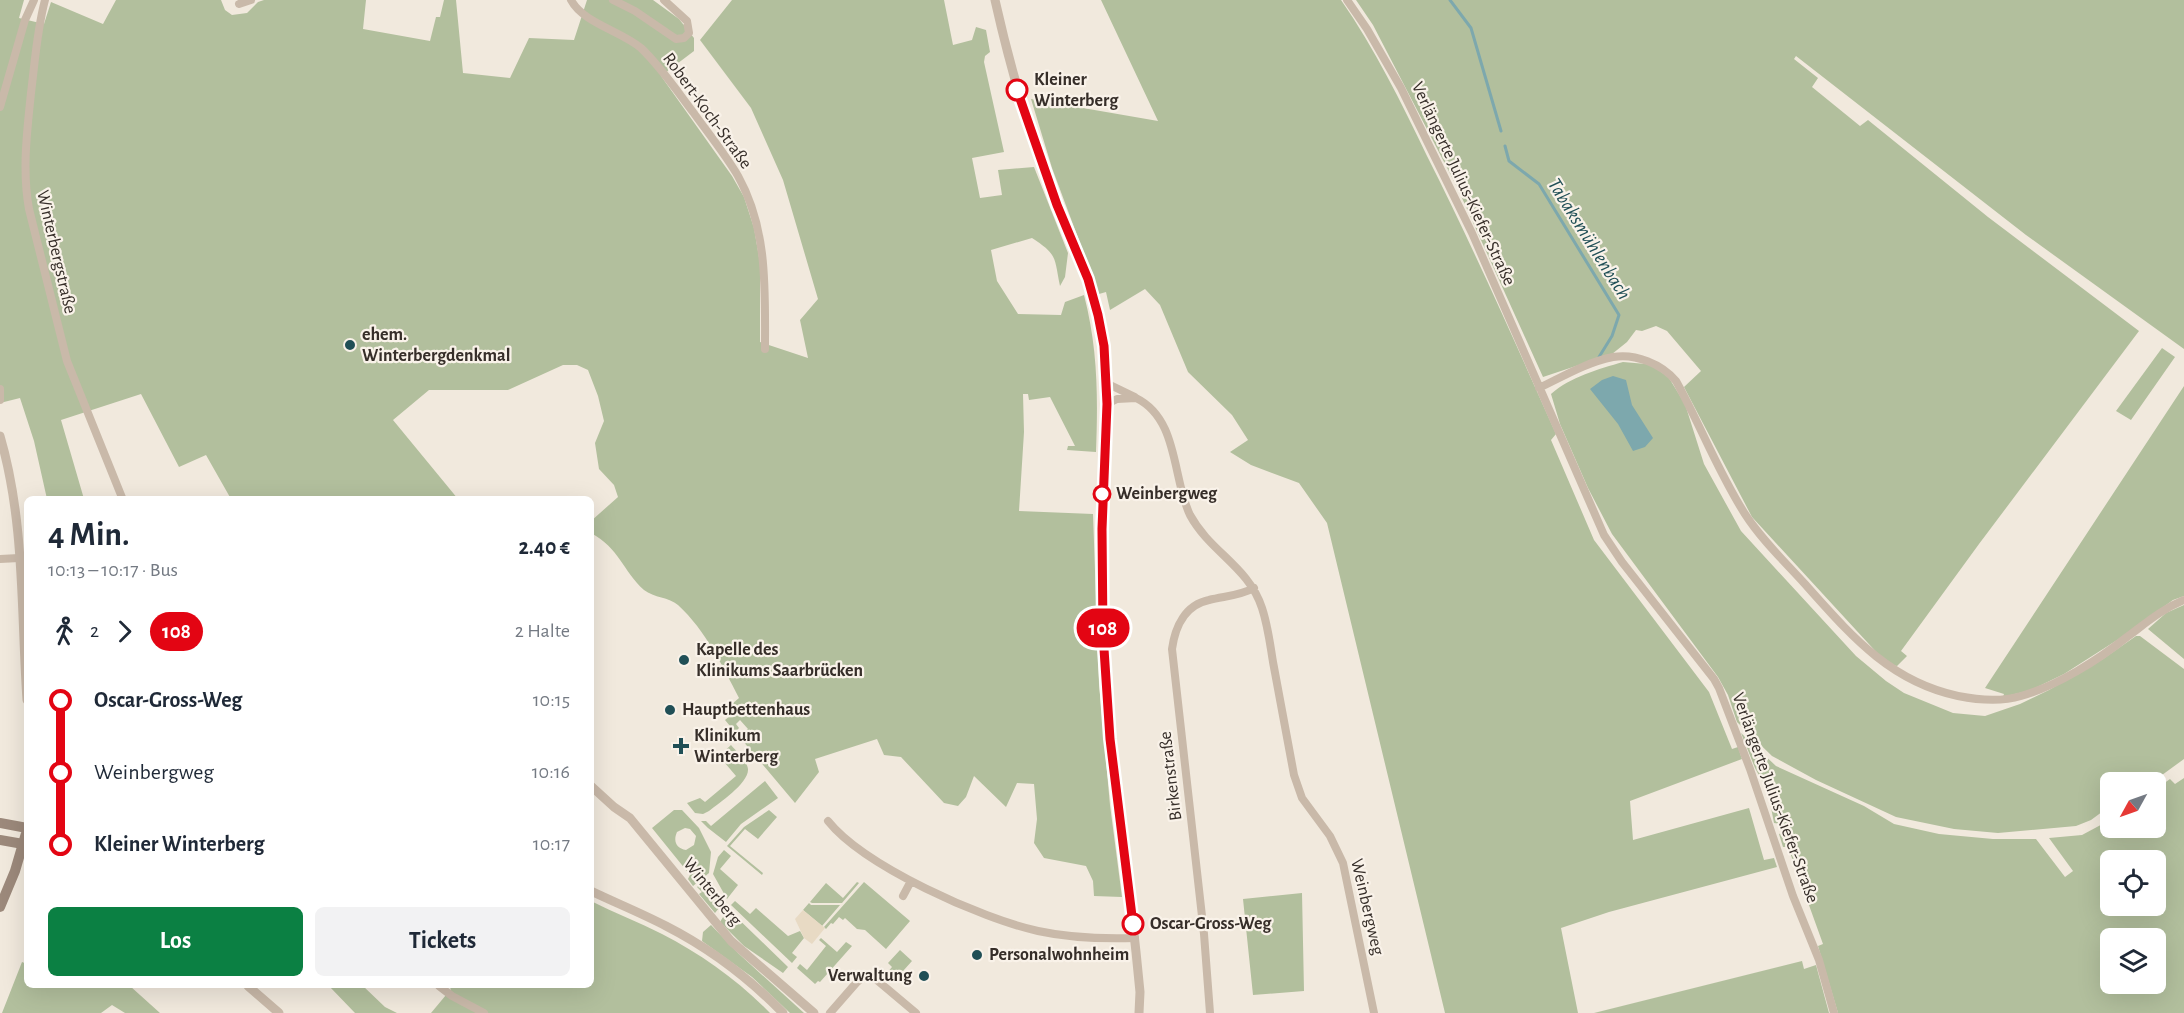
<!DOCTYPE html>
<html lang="de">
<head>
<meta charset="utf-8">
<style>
	body { margin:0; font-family:"Alegreya Sans",sans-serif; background:#f2f2f3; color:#1f2937; height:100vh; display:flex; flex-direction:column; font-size:22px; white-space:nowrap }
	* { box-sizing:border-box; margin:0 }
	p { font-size:20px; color:#747a83 }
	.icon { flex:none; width:33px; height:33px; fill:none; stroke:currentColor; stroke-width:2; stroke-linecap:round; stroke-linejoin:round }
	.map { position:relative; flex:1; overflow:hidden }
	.sheet { position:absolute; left:24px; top:496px; width:570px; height:492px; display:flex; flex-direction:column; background:#fff; border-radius:9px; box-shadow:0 6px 24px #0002 }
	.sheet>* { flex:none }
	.badge { padding:0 12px; border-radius:20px; font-size:21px; line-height:39px }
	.needle { width:39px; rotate:230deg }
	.controls { position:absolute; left:2100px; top:772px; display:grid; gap:12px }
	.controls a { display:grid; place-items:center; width:66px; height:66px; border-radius:9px; background:#fff; box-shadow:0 6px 24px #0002; font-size:30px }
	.map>.badge { position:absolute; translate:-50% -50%; box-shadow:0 0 0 3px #fff }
	.legs { display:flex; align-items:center; gap:9px; height:66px; padding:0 24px; font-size:20px }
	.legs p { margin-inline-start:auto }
	.headline { display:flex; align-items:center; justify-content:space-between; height:102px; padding:0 24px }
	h1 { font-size:33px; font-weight:700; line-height:45px }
	.action { display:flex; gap:12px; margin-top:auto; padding:12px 24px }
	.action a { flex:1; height:69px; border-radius:9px; background:#0b8043; color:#fff; font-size:24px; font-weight:700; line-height:69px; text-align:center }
	.action a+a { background:#f2f2f3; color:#1f2937 }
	ul { padding:0 24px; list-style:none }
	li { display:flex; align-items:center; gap:21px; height:72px; font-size:22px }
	li i { display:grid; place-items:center; width:9px; height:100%; margin:0 8px; background:currentColor }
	li i::after { content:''; width:15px; height:15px; margin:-8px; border:4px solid; border-radius:50%; background:#fff }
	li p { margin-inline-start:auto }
	li:first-child i { background:linear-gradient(#0000 50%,currentColor 0) }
	li:last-child i { background:linear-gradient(currentColor 50%,#0000 0) }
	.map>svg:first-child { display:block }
	.green { fill:#b2bf9d; fill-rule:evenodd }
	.plaza { fill:#e8dac4 }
	.water { fill:#7da8ad }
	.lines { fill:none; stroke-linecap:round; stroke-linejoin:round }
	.stream { stroke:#7da8ad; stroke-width:3 }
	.minor { stroke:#c9b9a9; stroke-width:8 }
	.tertiary { stroke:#c9b9a9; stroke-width:9 }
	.secondary { stroke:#9c897b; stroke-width:10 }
	.line-1-casing { stroke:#fff; stroke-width:14 }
	.line-1 { stroke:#e30513; stroke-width:9 }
	.stop-1-dot { fill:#fff; stroke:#e30513; stroke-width:3 }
	.poi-dot { fill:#204f56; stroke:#f9f2e9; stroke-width:2 }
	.labels { text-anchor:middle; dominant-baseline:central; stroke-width:4.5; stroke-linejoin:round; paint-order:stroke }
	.stop-label { font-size:18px; font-weight:bold; fill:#362e29; stroke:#f9f2e9; text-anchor:start }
	.street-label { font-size:18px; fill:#362e29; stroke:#f9f2e9 }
	.poi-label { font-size:18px; font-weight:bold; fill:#362e29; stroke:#f9f2e9; text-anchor:start }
	.water-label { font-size:20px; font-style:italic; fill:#204f56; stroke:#f9f2e9 }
</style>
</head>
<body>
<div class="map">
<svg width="2184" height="1013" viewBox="0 0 2184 1013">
	<rect width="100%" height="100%" fill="#f1e9dd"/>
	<path class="green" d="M 0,0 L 24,0 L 19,18 L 44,24 L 51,2 L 103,24 L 116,0 L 221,0 L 225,10 L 232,15 L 247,13 L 258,2 L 264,0 L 366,0 L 363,29 L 430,41 L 436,17 L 440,17 L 444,0 L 456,0 L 463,73 L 510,78 L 529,38 L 574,40 L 587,0 L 653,0 L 679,19 L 694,38 L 694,51 L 661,76 L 732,176 L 744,197 L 754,228 L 760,263 L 760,342 L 808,358 L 800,320 L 818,299 L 783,180 L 751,108 L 700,40 L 732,0 L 944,0 L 953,45 L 972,40 L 976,27 L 986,30 L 990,52 L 985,56 L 984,62 L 1004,152 L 972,158 L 980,198 L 1002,195 L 998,170 L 1034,167 L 1068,253 L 1065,277 L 1060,286 C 1054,257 1058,255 1032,238 L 991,250 L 997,281 L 1018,314 L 1061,315 L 1065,302 L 1084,295 C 1098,349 1098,397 1096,452 L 1067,450 L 1068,446 L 1075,446 L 1050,397 L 1029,400 L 1028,394 L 1023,394 L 1024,432 L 1019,511 L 1093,514 L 1099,684 L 1110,805 L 1122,897 L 1094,896 L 1093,881 L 1086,866 L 1044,858 L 1034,843 L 1037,819 L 1034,784 L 1017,783 L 1006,807 L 974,776 L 966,797 L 958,806 L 944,803 L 901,757 L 884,755 L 877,739 L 815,759 L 819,772 L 795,803 L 737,734 L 741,730 L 744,733 L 748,729 L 740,720 L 736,724 L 739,728 L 735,732 L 725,720 L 730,716 L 725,710 L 739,698 C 722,665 706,631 678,605 C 669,597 654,598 644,590 C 623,571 619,548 591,533 L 591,521 L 618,497 L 614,485 L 599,469 L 595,443 L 604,421 L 598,396 L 588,370 L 577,365 L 563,365 L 508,390 L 429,390 L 393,420 L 458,499 L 231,499 L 206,455 L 179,467 L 141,394 L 61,420 L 84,499 L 47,499 L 34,441 L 20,398 L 0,403 Z
		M 1101,0 L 1341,0 C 1375,49 1401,102 1427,156 C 1473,247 1514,340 1556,434 L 1551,440 L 1594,540 L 1709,692 L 1732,749 L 1738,747 L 1742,759 L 1630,801 L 1633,840 L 1749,808 L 1764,860 L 1774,858 L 1777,867 L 1609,912 L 1561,928 L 1578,1013 L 1445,1013 L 1327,523 L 1299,483 L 1251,465 L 1230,452 L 1248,440 L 1232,415 L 1188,372 L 1160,305 L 1145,289 L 1110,310 L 1106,292 L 1099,294 L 1052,168 L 1031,99 L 1158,121 Z
		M 1356,0 L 2184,0 L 2184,349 L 2026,235 L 1796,56 L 1794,59 L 1818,78 L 1812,87 L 1860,126 L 1868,120 L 1988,217 L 2139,331 L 1979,544 L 1901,651 L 1907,656 L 1897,666 L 1892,665 L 1879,655 L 1752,517 L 1684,387 L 1701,371 L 1667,331 L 1656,326 L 1642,331 L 1636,330 L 1627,342 L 1612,354 L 1543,377 L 1457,187 L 1373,25 Z
		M 2162,348 L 2175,357 L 2131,420 L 2116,411 Z
		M 1623,362 L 1646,364 L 1656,368 L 1669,378 L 1685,404 L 1704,464 L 1741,531 L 1856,656 L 1886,681 L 1904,693 L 1953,713 L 1985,716 L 2020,704 L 2049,690 L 2103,659 L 2136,636 L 2140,636 L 2184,669 L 2184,759 L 2151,783 L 2110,783 L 2110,806 L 2091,820 L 2076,826 L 1998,833 L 1954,829 L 1896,817 L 1816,780 L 1772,756 L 1737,722 L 1728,695 L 1718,677 L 1612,534 L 1588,488 L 1560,424 L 1551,394 C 1570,377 1599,369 1623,362 Z
		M 2184,386 L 2184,596 L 2173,600 L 2125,635 L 2064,674 L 2031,690 L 2003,697 L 2004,694 L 1985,688 Z
		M 2184,605 L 2184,659 L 2148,629 L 2166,613 Z
		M 1741,733 L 1776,766 L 1864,806 L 1894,824 L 1939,834 L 1993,839 L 2036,839 L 2065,877 L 2073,871 L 2049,838 L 2082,835 L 2110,820 L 2110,828 L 2156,828 L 2156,789 L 2170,779 L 2175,784 L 2184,778 L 2184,1013 L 1838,1013 L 1818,946 L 1823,944 L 1788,847 L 1783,847 L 1779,834 L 1782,833 L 1783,824 L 1774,823 L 1768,792 L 1755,768 ZM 2110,861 L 2156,861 L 2156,906 L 2110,906 ZM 2110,939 L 2156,939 L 2156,984 L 2110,984 Z
		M 731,745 C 736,751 747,761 748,769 C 749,783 719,803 709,811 L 703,814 L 695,813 L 687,803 L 700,798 L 705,802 L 736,776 L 719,756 Z
		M 765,781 L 778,798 L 741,824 L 726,842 L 708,828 L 701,821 L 706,821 L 711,826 Z
		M 674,810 L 682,810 L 699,828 L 711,852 L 709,873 L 693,886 L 688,879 L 690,875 L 652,828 ZM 685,828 L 690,829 L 696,836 L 694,845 L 686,850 C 676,848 673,841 677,832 Z
		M 769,810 L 777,817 L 758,839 L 745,829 L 730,846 L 763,873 L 762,875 L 727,846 L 744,827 Z
		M 724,850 L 731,856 L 720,869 L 738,885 L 727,899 L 713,874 L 718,857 Z
		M 708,879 L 723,903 L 715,913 L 699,894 L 702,892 L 697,887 Z
		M 857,882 L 859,883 L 842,903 L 812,903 L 810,902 L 826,883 L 843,898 Z
		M 864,882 L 910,921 L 886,949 L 865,930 L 857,929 L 845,918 L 843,920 L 839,917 L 833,924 L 831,923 L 826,929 L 824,927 Z
		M 1302,893 L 1304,991 L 1253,995 L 1243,899 Z
		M 591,901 C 614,913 639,922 662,934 C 701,954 739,981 770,1013 L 431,1013 L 451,989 L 448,986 L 591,986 Z
		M 735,901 L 750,914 L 756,908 L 788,936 L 800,931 L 804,938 L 792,953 L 797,957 L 792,963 L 731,905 Z
		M 809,903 L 811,905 L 840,905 L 822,926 L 803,910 Z
		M 728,909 L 788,967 L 783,973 L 744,946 L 720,922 Z
		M 711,925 L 738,953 L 804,1013 L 790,1013 L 752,977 L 702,941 L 703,932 Z
		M 821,938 L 837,952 L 846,942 L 852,946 L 820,982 L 818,981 L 815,984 L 797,968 L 800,964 L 807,970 L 826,946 L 819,940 Z
		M 900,950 L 912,961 L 895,980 L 887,973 L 892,967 L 888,963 Z
		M 1802,961 L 1804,969 L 1816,965 L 1829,1013 L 1594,1013 Z
		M 22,962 L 27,964 L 27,986 L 130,986 L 160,1013 L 125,1013 L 112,1005 L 101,1013 L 2,1013 Z
		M 329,986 L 363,986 L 385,1007 L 397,1013 L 355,1013 Z"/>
	<path class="plaza" d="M 803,910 L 825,928 L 812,944 L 804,938 L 795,919 Z"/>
	<path class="water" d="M 1613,376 L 1626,380 L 1632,405 L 1653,438 L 1645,447 L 1633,451 L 1618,424 L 1590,389 L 1602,380 Z"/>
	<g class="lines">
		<path class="stream" d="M 1450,0 L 1471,28 L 1501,131
			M 1505,146 L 1509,161 L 1539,184 L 1619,315 L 1612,336 L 1599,357"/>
		<path class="minor" d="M 45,0 C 37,30 35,61 31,93 C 27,132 22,170 29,209 L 67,361 L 123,500
			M 571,0 C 583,23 621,31 641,48 C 661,67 677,91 693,112 C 708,133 725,154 738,176 C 768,230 765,289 765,349
			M 613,0 L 635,11 L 676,39 L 684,38 L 689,33 L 687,21 L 664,0
			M 1347,0 L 1367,29 L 1401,88 L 1472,233 L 1604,535 L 1622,562 L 1714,679 L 1719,688 L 1750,769 L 1793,896 L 1819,960 L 1834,1013
			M 239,4 L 251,0
			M 0,107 L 25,20 L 34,0
			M 1106,383 L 1135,397
			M 1539,388 C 1562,377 1587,362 1613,357 C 1635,353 1662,364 1676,381 C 1700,424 1718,472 1745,514 C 1761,539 1784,561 1804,583 C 1849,633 1888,681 1958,696 C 1978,700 2001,702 2021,696 C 2057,686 2098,660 2127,637 C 2146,623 2162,609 2184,600
			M 0,389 L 0,400
			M 1107,404 L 1117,399 L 1136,398 C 1179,419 1172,478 1190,515 C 1210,552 1249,567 1262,608 C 1268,626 1270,644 1273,662 C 1280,700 1287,738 1294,775 L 1302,798 L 1330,836 L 1343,863 L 1374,1013
			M 0,559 L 19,558
			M 828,821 C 864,866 982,919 1038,931 C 1070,938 1102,939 1135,938
			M 903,896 L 911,881
			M 439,986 L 452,996 L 484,1013
			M 830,1013 L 857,982 L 866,975 L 872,976 L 916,1013
			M 1210,1013 L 1204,934 L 1172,649 C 1175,627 1185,605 1209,600 C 1225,596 1239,596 1254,588"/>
		<path class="tertiary" d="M 995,0 C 1010,67 1029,132 1053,196 C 1070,241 1092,282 1101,329 C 1110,378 1105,426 1103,475 C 1101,514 1101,553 1102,593 C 1104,713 1123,832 1136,952 L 1140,992 L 1139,1013
			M 0,436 C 25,521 21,613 27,700
			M 591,786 L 614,807 L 630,818 L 731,941 L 814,1013
			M 591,891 C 616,903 641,913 666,926 C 709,948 749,978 783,1013
			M 248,986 L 279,1013"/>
		<path class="secondary" d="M 0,823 L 27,828
			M 0,840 L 23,844
			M 0,907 L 15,871 L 27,830"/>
	</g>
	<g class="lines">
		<g class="line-1-casing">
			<path id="line-1" d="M 1017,90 L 1057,205 L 1088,279 L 1098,315 L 1104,346 L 1107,404 L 1102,529 L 1103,634 L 1110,739 L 1133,924"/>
		</g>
		<use href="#line-1" class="line-1"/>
	</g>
	<g class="stop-1-dot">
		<circle cx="1017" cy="90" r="10"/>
		<circle cx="1102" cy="494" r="8"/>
		<circle cx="1133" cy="924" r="10"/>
	</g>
	<g class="poi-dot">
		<circle cx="350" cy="345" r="6"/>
		<circle cx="684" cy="660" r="6"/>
		<circle cx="670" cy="710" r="6"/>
		<path d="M678 737h6v6h6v6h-6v6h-6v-6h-6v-6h6z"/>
		<circle cx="977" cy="955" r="6"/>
		<circle cx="924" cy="976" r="6"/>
	</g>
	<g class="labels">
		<g class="stop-label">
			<text x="1034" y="80">Kleiner<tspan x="1034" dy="21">Winterberg</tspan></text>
			<text x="1116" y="494">Weinbergweg</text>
			<text x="1150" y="924">Oscar-Gross-Weg</text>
		</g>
		<g class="street-label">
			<text transform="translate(707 111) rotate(54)">Robert-Koch-Straße</text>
			<text transform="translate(1463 184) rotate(65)">Verlängerte Julius-Kiefer-Straße</text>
			<text transform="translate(56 252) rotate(77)">Winterbergstraße</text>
			<text transform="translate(1171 776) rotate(-97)">Birkenstraße</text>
			<text transform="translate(1775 798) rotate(70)">Verlängerte Julius-Kiefer-Straße</text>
			<text transform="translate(712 892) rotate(51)">Winterberg</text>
			<text transform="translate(1367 907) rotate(77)">Weinbergweg</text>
		</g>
		<g class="poi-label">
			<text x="362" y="335">ehem.<tspan x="362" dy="21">Winterbergdenkmal</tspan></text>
			<text x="696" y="650">Kapelle des<tspan x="696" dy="21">Klinikums Saarbrücken</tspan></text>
			<text x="682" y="710">Hauptbettenhaus</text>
			<text x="694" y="736">Klinikum<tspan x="694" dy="21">Winterberg</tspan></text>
			<text x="989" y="955">Personalwohnheim</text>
			<text x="912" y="976" text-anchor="end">Verwaltung</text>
		</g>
		<g class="water-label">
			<text transform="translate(1589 239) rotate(58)">Tabaksmühlenbach</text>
		</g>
	</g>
</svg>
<div class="controls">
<a><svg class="needle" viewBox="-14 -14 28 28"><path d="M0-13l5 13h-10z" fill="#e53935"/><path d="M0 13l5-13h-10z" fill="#747a83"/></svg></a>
<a><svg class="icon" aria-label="locate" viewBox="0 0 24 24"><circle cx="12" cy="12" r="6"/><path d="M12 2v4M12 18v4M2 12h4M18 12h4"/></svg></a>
<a><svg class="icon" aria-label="layers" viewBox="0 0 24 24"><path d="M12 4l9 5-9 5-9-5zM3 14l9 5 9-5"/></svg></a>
</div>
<b class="badge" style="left:1103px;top:628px;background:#e30513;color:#fff">108</b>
<section class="sheet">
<div class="headline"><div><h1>4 Min.</h1><p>10:13 – 10:17 · Bus</p></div><b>2.40 €</b></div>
<div class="legs"><svg class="icon" aria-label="walk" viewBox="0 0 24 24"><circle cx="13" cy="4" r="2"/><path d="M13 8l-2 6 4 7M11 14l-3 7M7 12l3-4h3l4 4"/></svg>2<svg class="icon" aria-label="forward" viewBox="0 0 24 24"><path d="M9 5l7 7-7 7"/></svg><b class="badge" style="background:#e30513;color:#fff">108</b><p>2 Halte</p></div>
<ul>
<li><i style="color:#e30513"></i><b>Oscar-Gross-Weg</b><p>10:15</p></li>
<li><i style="color:#e30513"></i><span>Weinbergweg</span><p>10:16</p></li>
<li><i style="color:#e30513"></i><b>Kleiner Winterberg</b><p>10:17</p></li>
</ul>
<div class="action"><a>Los</a><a>Tickets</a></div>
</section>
</div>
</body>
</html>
